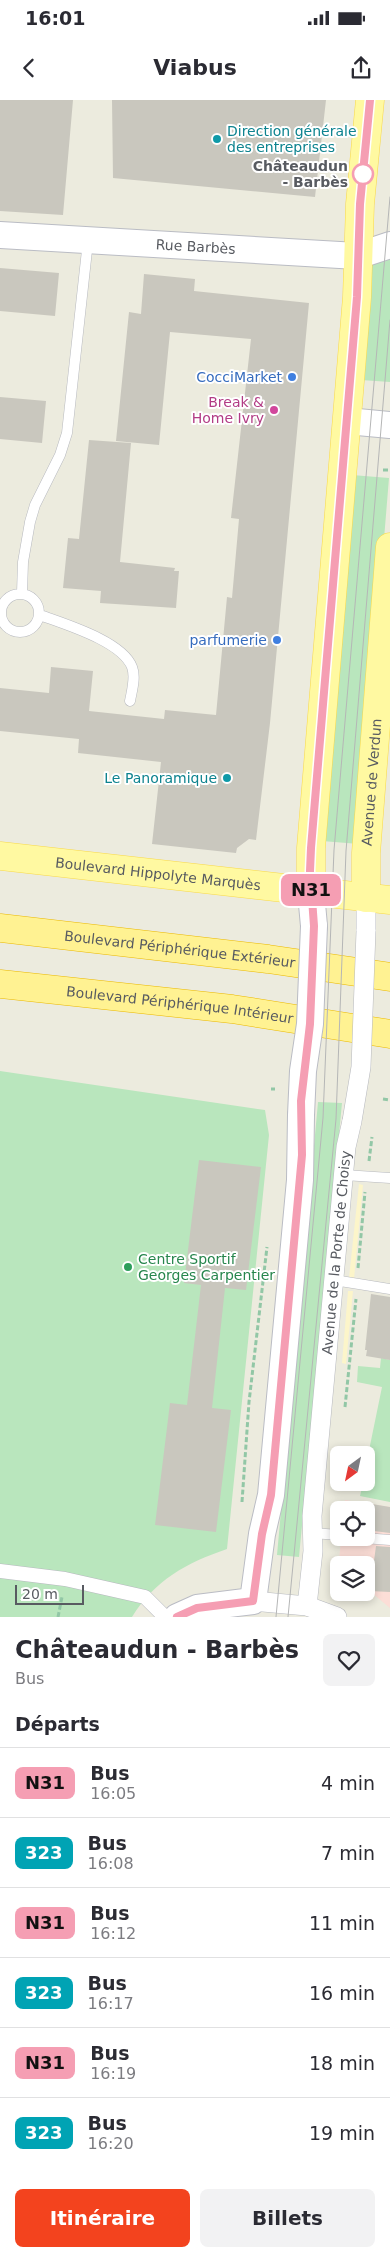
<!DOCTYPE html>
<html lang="fr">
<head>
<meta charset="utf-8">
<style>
	body { margin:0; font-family:"DejaVu Sans",sans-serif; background:#f2f2f3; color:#2b2b33; height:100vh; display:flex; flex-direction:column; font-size:19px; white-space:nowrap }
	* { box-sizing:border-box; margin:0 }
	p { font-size:16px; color:#7c7c81 }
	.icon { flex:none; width:28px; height:28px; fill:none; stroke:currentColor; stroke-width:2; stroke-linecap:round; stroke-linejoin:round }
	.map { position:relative; height:1517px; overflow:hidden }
	.drawer { display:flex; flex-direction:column; background:#fff; flex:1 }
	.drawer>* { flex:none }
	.badge { padding:0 10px; border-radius:8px; font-size:18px; line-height:32px }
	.needle { width:32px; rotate:213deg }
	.controls { position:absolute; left:330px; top:1346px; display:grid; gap:10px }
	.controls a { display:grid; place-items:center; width:45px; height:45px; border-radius:8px; background:#fff; box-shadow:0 2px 8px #0003; font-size:25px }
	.scale { position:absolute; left:15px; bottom:12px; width:69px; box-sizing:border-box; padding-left:5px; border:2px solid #585b61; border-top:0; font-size:14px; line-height:18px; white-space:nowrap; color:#585b61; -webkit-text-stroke:4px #fff; paint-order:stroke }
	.map>.badge { position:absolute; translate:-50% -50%; box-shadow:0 0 0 2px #fff }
	h2 { padding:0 15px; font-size:19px; line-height:45px }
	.round { display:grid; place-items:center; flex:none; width:52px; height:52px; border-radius:8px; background:#f2f2f3 }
	.summary { display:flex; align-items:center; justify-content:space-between; height:85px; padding:0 15px }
	h1 { font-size:24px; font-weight:700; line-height:38px }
	.button { display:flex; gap:10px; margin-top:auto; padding:10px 15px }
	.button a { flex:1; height:58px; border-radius:8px; background:#f3431e; color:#fff; font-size:20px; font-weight:700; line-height:58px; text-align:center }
	.button a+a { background:#f2f2f3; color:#2b2b33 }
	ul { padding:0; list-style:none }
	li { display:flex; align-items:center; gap:15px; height:70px; padding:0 15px; border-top:1px solid #e1e1e2 }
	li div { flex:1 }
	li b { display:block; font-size:19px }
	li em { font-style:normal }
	li .badge { min-width:55px; font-weight:700; text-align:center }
	.status { display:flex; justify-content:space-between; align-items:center; height:35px; padding:0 25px; background:#fff; direction:ltr }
	.status svg { height:14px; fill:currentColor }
	header { display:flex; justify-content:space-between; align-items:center; height:65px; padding:0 15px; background:#fff; font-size:22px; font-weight:700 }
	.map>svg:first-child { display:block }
	.medical { fill:#fcded7 }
	.green { fill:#b9e6bd }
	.sand { fill:#fcf5ca }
	.building { fill:#c9c7be }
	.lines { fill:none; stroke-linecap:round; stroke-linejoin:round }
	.service-casing { stroke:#b7b9bf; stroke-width:11 }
	.pedestrian-casing { stroke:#b7b9bf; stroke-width:15 }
	.minor-casing { stroke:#b7b9bf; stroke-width:20 }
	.secondary-casing { stroke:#babcc4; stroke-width:28 }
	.primary-casing { stroke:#f9d94a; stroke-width:29 }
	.trunk-casing { stroke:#ebb800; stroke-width:29 }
	.path { stroke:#92c7a6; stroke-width:3; stroke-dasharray:5 2.5; stroke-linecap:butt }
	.service { stroke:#fff; stroke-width:10 }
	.pedestrian { stroke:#fff; stroke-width:14 }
	.minor { stroke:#fff; stroke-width:19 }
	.secondary { stroke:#fff; stroke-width:26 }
	.primary { stroke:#fff9a1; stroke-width:28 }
	.trunk { stroke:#fff292; stroke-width:28 }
	.tram { stroke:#b5b6b6; stroke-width:1 }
	.minor-bridge-casing { stroke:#b7b9bf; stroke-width:20; stroke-linecap:butt }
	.secondary-bridge-casing { stroke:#babcc4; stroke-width:28; stroke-linecap:butt }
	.minor-bridge { stroke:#fff; stroke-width:19 }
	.secondary-bridge { stroke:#fff; stroke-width:26 }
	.line-casing { stroke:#fff; stroke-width:11 }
	.line { stroke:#f59eb3; stroke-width:8 }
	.culture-dot { fill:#0f9aa8; stroke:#fff; stroke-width:2 }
	.stop-dot { fill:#fff; stroke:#f59eb3; stroke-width:2.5 }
	.shop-dot { fill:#3f7fe0; stroke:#fff; stroke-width:2 }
	.hotel-dot { fill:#d1479c; stroke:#fff; stroke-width:2 }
	.leisure-dot { fill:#2e9e5b; stroke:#fff; stroke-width:2 }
	.labels { text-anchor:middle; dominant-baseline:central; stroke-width:4; stroke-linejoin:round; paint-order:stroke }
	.culture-label { font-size:14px; fill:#0d838f; stroke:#fff; text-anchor:start }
	.stop-label { font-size:14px; font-weight:bold; fill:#585b61; stroke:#fff; text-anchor:end }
	.street-label { font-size:14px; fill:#585b61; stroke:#fff }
	.shop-label { font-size:14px; fill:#366cbe; stroke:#fff; text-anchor:end }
	.hotel-label { font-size:14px; fill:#b23c85; stroke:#fff; text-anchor:end }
	.leisure-label { font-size:14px; fill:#27864d; stroke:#fff; text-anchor:start }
</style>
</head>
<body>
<div class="status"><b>16:01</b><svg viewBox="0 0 49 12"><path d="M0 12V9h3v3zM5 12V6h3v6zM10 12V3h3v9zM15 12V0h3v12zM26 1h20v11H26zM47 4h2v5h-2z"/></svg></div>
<header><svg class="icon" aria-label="back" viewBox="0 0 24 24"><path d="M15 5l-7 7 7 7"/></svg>Viabus<svg class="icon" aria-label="share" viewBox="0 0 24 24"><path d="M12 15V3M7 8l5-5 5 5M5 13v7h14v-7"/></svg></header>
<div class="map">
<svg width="390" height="1517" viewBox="0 0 390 1517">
	<rect width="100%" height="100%" fill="#ecebde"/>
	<path class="medical" d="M 345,1400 L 390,1407 L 390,1508 L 366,1488 L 366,1465 L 339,1465 L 338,1473 L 341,1438 L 366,1438 L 366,1410 L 344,1410 Z"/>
	<path class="green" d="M 390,155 L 390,282 L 361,280 L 371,164 Z
		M 352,375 L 389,378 L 359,744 L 322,741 Z
		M 0,971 L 265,1010 L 269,1035 L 227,1449 C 186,1463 155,1480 132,1517 L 0,1517 Z
		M 318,1002 L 342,1003 L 299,1457 L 277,1455 Z
		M 381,1258 L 390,1260 L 390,1402 L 360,1396 L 363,1383 L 366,1382 L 366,1365 L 382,1287 L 357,1282 L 358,1266 L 380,1268 Z"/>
	<path class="sand" d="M 359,1084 L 363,1085 L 354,1179 L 349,1178 Z
		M 348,1191 L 353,1191 L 346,1264 L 342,1263 Z"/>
	<path class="building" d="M 0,0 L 73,0 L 63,115 L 0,111 Z
		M 112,0 L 326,0 L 315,97 L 113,78 Z
		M 0,168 L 59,173 L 55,216 L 0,211 Z
		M 144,174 L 195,179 L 194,191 L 309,203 L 270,623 L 256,740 L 249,739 L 237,748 L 236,753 L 152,744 L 161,662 L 78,653 L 79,639 L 0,631 L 0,588 L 49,593 L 51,567 L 93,571 L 89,611 L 164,619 L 165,610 L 216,615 L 227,497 L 232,498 L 239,419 L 231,418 L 251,239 L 170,232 L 159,345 L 116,341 L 129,212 L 141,214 Z
		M 0,297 L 46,301 L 42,343 L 0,339 Z
		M 89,340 L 131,343 L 120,462 L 175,468 L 174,471 L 179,471 L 176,508 L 100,503 L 101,491 L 63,488 L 68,438 L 79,439 Z
		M 199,1060 L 261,1067 L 246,1190 L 225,1188 L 212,1308 L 231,1310 L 216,1432 L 155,1425 L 170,1303 L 187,1305 L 201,1185 L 184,1183 Z
		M 371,1194 L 390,1197 L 390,1260 L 366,1256 L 367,1250 L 365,1250 Z
		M 366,1403 L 390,1407 L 390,1433 L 366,1430 Z
		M 376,1446 L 390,1447 L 390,1492 L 370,1491 Z"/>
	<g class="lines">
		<g class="service-casing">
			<path id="service" d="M 22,493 L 23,462 L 30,422 L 35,405 L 60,355 L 67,333 L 88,141
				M1 513a19 19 0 1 1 38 0a19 19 0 1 1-38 0Z
				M 40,515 C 64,524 122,541 132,567 C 136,577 132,590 130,601
				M 344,1075 L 390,1078
				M 334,1180 L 390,1189
				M 312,1433 L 339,1435
				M 364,1438 L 390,1440"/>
		</g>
		<g class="pedestrian-casing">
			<path id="pedestrian" d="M 0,1471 L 65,1479 L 145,1497 L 165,1517"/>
		</g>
		<g class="minor-casing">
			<g id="minor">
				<path d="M 366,798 L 366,831"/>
				<path d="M 253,1501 L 307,1506 L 337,1517"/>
				<path id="s1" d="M 307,1506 L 313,1451 L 312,1416 L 346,1047 L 352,1021"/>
			</g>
		</g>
		<g class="secondary-casing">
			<g id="secondary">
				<path id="s2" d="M 0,135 L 357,156 L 390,145"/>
				<path d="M 347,321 L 390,325"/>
				<path d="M 311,793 L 314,826"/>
				<path d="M 177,1517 L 197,1508 L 253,1501 L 262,1434 L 271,1395 L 300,1080 L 301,1015"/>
			</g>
		</g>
		<g class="primary-casing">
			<g id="primary">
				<path id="s3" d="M 0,756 L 390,800"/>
				<path d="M 311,793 L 311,748 L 357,197 L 360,104 L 370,0"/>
				<path id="s4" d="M 366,798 L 366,753 L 390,447"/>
			</g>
		</g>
		<g class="trunk-casing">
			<g id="trunk">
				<path id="s5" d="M 0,828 L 268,859 L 390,877"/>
				<path id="s6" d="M 0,884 L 232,909 L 390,934"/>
			</g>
		</g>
		<path class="path" d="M 383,370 L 390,370
			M 271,989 L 275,989
			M 383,999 L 390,1000
			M 369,1061 L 372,1037
			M 358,1168 L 365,1092
			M 345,1307 L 356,1199
			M 242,1402 L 249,1302 L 267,1147
			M 58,1517 L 62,1497"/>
		<use href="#service" class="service"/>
		<use href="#pedestrian" class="pedestrian"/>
		<use href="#minor" class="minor"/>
		<use href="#secondary" class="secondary"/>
		<use href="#primary" class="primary"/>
		<use href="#trunk" class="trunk"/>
		<path class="tram" d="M 276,1517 L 323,1018 L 334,750 L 390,97
			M 288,1517 L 336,1019 L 346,751 L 390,220"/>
		<g class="minor-bridge-casing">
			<path id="minor-bridge" d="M 352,1021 L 361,967 L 366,831"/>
		</g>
		<g class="secondary-bridge-casing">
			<path id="secondary-bridge" d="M 301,1015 L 303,971 L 310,924 L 314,826"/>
		</g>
		<use href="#minor-bridge" class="minor-bridge"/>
		<use href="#secondary-bridge" class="secondary-bridge"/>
	</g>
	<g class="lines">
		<g class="line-casing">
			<path id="line" d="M 177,1517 L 197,1508 L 253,1501 L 262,1434 L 271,1395 L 302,1055 L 301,1001 L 310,924 L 314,826 L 310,771 L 311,748 L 357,197 L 360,104 L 370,0"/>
		</g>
		<use href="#line" class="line"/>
	</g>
	<g class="culture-dot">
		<circle cx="217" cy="39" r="5"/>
		<circle cx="227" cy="678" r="5"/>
	</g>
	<circle class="stop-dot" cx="363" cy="74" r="10"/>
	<g class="shop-dot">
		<circle cx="292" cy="277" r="5"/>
		<circle cx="277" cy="540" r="5"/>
	</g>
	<circle class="hotel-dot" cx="274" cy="310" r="5"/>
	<circle class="leisure-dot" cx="128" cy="1167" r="5"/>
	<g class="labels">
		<g class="culture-label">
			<text x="227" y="31">Direction générale<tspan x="227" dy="16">des entreprises</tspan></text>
			<text x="217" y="678" text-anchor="end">Le Panoramique</text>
		</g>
		<g class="stop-label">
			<text x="348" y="66">Châteaudun<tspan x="348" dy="16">- Barbès</tspan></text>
		</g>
		<g class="street-label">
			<text stroke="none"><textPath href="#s2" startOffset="196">Rue Barbès</textPath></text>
			<text stroke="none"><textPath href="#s4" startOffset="116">Avenue de Verdun</textPath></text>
			<text stroke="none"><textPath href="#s3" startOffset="159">Boulevard Hippolyte Marquès</textPath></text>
			<text stroke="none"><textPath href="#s5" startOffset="181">Boulevard Périphérique Extérieur</textPath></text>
			<text stroke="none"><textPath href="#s6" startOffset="181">Boulevard Périphérique Intérieur</textPath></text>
			<text stroke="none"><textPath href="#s1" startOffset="355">Avenue de la Porte de Choisy</textPath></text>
		</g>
		<g class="shop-label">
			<text x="282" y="277">CocciMarket</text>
			<text x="267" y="540">parfumerie</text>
		</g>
		<g class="hotel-label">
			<text x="264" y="302">Break &amp;<tspan x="264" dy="16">Home Ivry</tspan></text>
		</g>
		<g class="leisure-label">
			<text x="138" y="1159">Centre Sportif<tspan x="138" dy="16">Georges Carpentier</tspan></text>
		</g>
	</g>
</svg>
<div class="controls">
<a><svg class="needle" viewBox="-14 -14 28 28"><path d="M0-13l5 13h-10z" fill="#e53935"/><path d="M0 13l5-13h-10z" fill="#7c7c81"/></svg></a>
<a><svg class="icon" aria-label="locate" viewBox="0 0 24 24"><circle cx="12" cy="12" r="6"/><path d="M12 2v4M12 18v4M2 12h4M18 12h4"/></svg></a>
<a><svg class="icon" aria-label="layers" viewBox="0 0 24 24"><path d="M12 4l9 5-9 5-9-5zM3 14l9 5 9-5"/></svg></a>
</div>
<div class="scale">20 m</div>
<b class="badge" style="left:311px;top:790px;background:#f59eb3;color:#111">N31</b>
</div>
<section class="drawer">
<div class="summary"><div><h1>Châteaudun - Barbès</h1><p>Bus</p></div><a class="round"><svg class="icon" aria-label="heart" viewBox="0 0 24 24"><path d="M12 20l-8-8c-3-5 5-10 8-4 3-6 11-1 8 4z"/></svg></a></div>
<h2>Départs</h2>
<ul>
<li><span class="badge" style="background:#f59eb3;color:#111">N31</span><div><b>Bus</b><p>16:05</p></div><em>4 min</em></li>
<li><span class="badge" style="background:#00a3b4;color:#fff">323</span><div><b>Bus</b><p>16:08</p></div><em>7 min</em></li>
<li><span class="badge" style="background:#f59eb3;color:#111">N31</span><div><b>Bus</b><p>16:12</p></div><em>11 min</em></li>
<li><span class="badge" style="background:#00a3b4;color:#fff">323</span><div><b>Bus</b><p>16:17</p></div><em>16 min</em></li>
<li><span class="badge" style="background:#f59eb3;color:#111">N31</span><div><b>Bus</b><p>16:19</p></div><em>18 min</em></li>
<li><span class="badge" style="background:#00a3b4;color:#fff">323</span><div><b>Bus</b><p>16:20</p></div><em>19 min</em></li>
</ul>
<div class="button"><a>Itinéraire</a><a>Billets</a></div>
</section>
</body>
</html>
